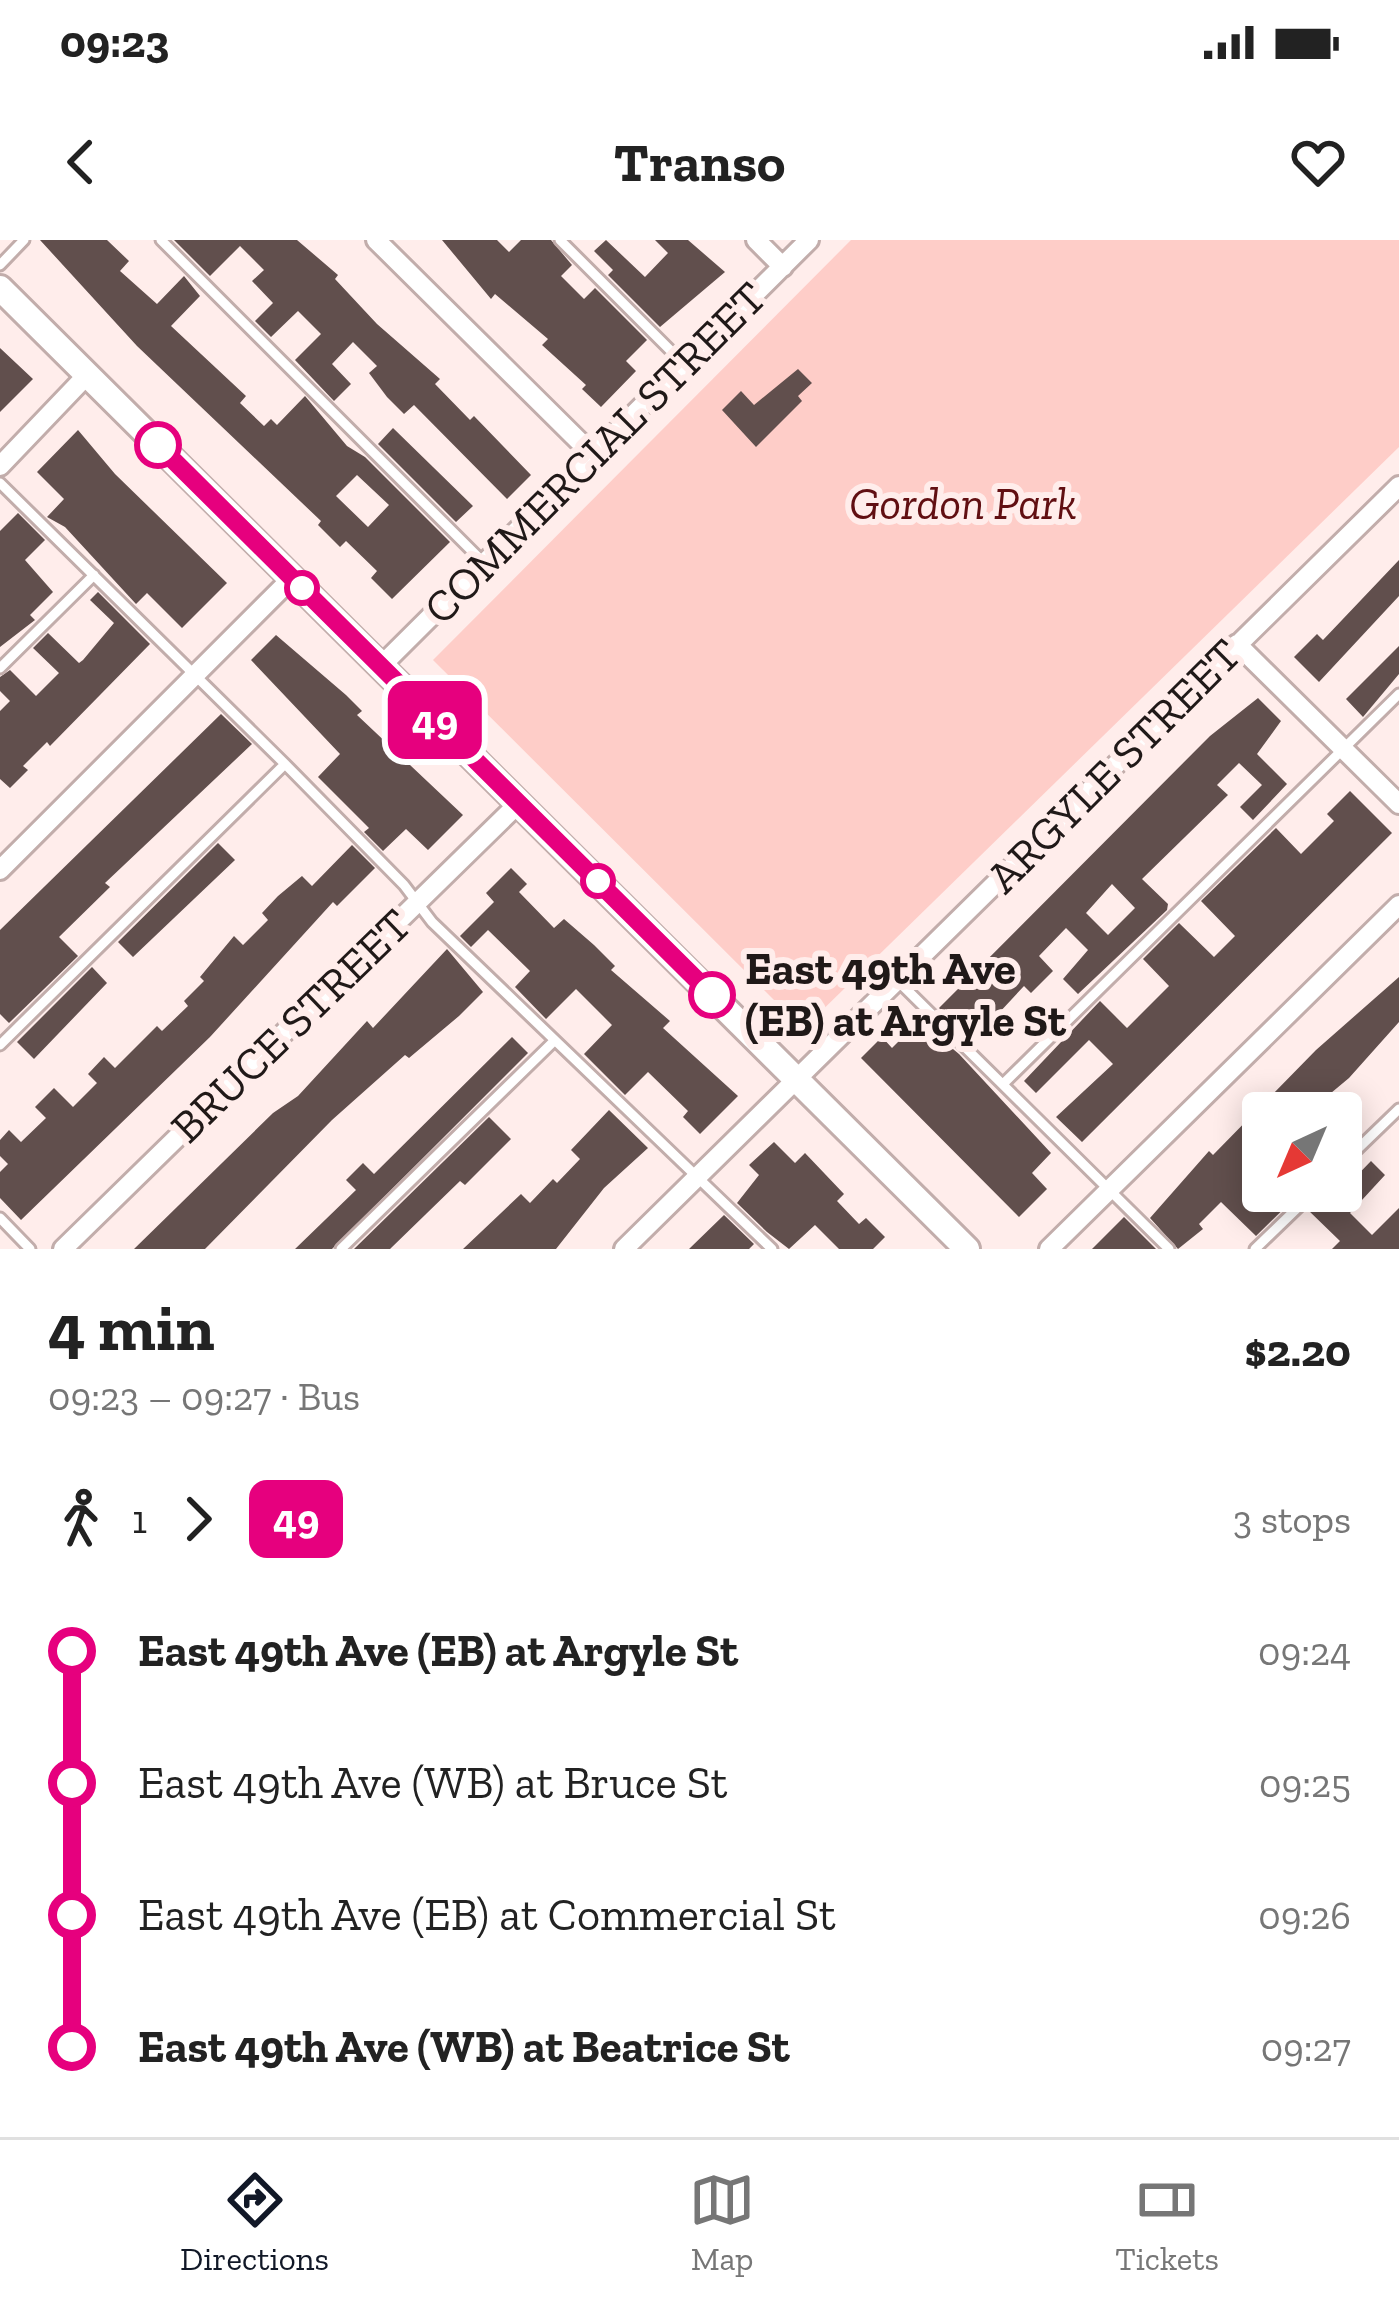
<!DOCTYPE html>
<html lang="en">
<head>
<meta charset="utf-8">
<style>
	body { margin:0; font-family:"Zilla Slab",serif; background:#f6f6f6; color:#222; height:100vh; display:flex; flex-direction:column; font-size:45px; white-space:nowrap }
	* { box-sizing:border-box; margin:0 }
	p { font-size:39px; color:#767676 }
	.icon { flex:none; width:66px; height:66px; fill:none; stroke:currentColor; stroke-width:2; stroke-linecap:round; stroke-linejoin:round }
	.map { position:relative; height:1009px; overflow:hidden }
	.sheet { display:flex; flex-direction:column; background:#fff; flex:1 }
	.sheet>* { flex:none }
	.badge { padding:0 24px; border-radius:18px; font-size:42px; line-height:78px }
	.needle { width:78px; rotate:224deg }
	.controls { position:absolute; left:1242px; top:852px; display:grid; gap:24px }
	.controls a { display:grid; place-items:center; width:120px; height:120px; border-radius:12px; background:#fff; box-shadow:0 6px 30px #0003; font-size:60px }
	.map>.badge { position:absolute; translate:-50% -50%; box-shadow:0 0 0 6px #fff }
	.legs { display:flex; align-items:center; gap:18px; height:132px; padding:0 48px; font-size:39px }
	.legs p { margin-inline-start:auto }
	.headline { display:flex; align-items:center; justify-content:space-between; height:204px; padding:0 48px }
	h1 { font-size:66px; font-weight:700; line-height:90px }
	ul { padding:0 48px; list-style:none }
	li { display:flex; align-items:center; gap:42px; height:132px; font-size:45px }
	li i { display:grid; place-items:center; width:18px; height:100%; margin:0 15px; background:currentColor }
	li i::after { content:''; width:30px; height:30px; margin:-15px; border:9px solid; border-radius:50%; background:#fff }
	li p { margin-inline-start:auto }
	li:first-child i { background:linear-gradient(#0000 50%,currentColor 0) }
	li:last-child i { background:linear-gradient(currentColor 50%,#0000 0) }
	.status { display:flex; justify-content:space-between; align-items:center; height:84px; padding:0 60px; background:#fff; direction:ltr }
	.status svg { height:33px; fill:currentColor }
	header { display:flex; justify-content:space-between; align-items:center; height:156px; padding:0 48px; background:#fff; font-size:54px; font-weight:700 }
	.dock { display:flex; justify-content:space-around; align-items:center; height:168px; border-top:3px solid #e0e0e0; background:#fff; font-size:33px; color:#767676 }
	.dock a { display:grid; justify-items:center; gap:6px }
	.dock .on { color:#111827 }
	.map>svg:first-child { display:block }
	.green { fill:#fecdc8 }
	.building { fill:#614f4d; fill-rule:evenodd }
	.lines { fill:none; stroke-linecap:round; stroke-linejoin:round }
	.lane-casing { stroke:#c2adab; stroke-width:15 }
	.street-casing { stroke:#c2adab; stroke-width:24 }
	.secondary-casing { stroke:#c2adab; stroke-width:30 }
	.lane { stroke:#fff; stroke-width:9 }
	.street { stroke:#fff; stroke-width:18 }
	.secondary { stroke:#fff; stroke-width:24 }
	.line-1-casing { stroke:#fff; stroke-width:27 }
	.line-1 { stroke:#e6007e; stroke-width:18 }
	.stop-1-dot { fill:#fff; stroke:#e6007e; stroke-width:6 }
	.labels { text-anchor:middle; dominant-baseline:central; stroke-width:12; stroke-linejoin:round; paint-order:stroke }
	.street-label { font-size:45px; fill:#201918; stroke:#ffedeb }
	.park-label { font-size:45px; font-style:italic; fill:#610f12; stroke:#ffedeb }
	.stop-label { font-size:45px; font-weight:bold; fill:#201918; stroke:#ffedeb; text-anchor:start }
</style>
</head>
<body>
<div class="status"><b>09:23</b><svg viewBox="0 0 49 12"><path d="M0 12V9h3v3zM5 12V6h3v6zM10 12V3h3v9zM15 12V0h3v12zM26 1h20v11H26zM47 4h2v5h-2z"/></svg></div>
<header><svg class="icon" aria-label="back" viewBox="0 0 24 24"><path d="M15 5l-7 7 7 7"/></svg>Transo<svg class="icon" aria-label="heart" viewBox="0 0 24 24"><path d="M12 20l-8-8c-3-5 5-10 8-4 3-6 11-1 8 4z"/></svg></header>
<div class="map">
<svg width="1399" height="1009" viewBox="0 0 1399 1009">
	<rect width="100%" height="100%" fill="#ffedeb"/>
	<path class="green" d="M 851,0 L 1399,0 L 1399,207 L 803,789 L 433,420 Z"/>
	<path class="building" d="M 40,0 L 107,0 L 129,21 L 120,31 L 157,64 L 184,36 L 200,56 L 171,86 L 246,156 L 240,163 L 264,186 L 271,179 L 277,185 L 305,156 L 347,206 L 365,217 L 450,302 L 392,359 L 371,338 L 377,331 L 346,301 L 340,307 L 318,285 L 321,281 L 137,106 ZM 357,235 L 389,265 L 368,287 L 336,256 Z
		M 174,0 L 297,0 L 338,35 L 335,39 L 377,84 L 440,139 L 435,144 L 470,180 L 474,176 L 531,235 L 507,259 L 414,165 L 404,174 L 387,157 L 369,133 L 377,126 L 353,102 L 332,124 L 351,144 L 334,161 L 295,120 L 321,94 L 298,71 L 271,97 L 255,81 L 273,63 L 252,41 L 264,30 L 240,6 L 210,36 Z
		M 442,0 L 497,0 L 509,12 L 521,0 L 551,0 L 572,25 L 561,36 L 584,59 L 595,48 L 647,100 L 626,121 L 636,131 L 601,167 L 582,149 L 586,145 L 542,105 L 548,99 L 495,54 L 491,59 Z
		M 606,0 L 645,37 L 668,13 L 655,0 L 688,0 L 725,32 L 660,87 L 608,35 L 613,30 L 594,11 Z
		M 0,108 L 33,139 L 0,172 Z
		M 798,129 L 812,143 L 798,156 L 802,161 L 756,207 L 722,170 L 741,151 L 754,165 Z
		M 393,188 L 473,266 L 456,282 L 378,204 Z
		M 78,190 L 115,234 L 227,343 L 182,388 L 147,353 L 136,364 L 65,287 L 47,277 L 64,259 L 37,232 Z
		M 18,273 L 45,300 L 25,320 L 53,352 L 30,375 L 35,380 L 0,407 L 0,291 Z
		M 1399,320 L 1399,356 L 1319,442 L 1294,417 L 1317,394 L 1323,400 Z
		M 98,352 L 150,404 L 50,506 L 47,502 L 23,526 L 28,530 L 10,548 L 0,539 L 0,471 L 10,461 L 0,451 L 0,437 L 10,430 L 36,456 L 59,433 L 33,408 L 48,393 L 79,423 L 83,420 L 114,383 L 90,360 Z
		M 276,395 L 346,455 L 362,471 L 357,475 L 463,575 L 428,610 L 406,589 L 383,611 L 364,592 L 369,588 L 318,537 L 340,514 L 251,420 Z
		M 1399,406 L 1399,434 L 1363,477 L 1346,459 Z
		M 1258,458 L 1281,481 L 1257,514 L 1287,544 L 1253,580 L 1240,567 L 1262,545 L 1239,523 L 1217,545 L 1228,555 L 1142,639 L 1168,664 L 1167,670 L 1078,754 L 1063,739 L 1088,710 L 1066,688 L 1039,716 L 1053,731 L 1031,753 L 1024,746 L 972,802 L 939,768 L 1210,496 ZM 1112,644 L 1135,668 L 1108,695 L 1086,673 Z
		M 221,474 L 252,504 L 105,643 L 110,647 L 59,697 L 78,716 L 9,783 L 0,774 L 0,690 Z
		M 1350,551 L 1392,593 L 1082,902 L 1056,877 L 1113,824 L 1089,800 L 1036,853 L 1024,841 L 1100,761 L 1127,788 L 1169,746 L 1143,719 L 1179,683 L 1214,717 L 1235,696 L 1201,661 L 1276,588 L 1301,614 L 1334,581 L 1327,574 Z
		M 218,603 L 235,620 L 133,717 L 118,702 Z
		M 352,605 L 375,628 L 337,666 L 333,662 L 210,797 L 21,980 L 0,958 L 0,932 L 8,924 L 0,916 L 0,900 L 9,890 L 21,902 L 46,878 L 35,867 L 54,848 L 73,867 L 97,843 L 88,834 L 104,817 L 115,828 L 157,786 L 162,791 L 188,766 L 184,761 L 204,741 L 200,737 L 234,696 L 243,705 L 268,680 L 262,673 L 278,656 L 302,636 L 312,646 Z
		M 511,628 L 527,644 L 519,652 L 554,688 L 564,679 L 594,705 L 615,726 L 611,730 L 670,781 L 663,788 L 738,856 L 700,894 L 683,877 L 688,871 L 648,832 L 625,855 L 584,814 L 612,785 L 576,749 L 546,779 L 515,747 L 530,731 L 488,690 L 471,707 L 460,696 L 494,662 L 486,653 Z
		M 447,709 L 483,752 L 459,776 L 409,818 L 405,815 L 332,880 L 205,1009 L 134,1009 L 273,873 L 298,856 L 367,781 L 373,788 Z
		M 92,727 L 107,743 L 34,819 L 17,802 Z
		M 1399,737 L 1399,782 L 1349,838 L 1307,873 L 1263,873 L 1263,951 L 1302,951 L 1256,996 L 1221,962 L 1199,984 L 1203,989 L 1178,1009 L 1150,978 L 1209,911 L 1213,915 L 1316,810 Z
		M 919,781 L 959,814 L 1051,913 L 1032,933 L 1047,949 L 1019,977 L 861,818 L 882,797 L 892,808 Z
		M 512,797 L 528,813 L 332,1009 L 295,1009 L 356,950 L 346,940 L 363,923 L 374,934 Z
		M 609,870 L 648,908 L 604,948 L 556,1009 L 463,1009 L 521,954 L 530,963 L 553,939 L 557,943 L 580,919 L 571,910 Z
		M 489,877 L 511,899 L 465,945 L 460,941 L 390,1009 L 354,1009 Z
		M 774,902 L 795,923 L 805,913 L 844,954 L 837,961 L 859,984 L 866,978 L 885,997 L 873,1009 L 839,1009 L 815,985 L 789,1009 L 767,992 L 737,963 L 759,935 L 749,925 Z
		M 1371,921 L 1385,935 L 1350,973 L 1372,995 L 1399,968 L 1399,1009 L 1332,1009 L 1340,1001 L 1308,970 L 1324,951 L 1342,951 Z
		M 724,975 L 754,1004 L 749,1009 L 689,1009 Z
		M 1124,977 L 1156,1009 L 1092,1009 Z"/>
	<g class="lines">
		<g class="lane-casing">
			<path id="lane" d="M 161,0 L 483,322
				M 560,0 L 684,124
				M 0,25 L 24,0
				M 0,243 L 285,524 L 404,645 L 432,682 L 772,1009
				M 0,428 L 94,335
				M 896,739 L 1169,1009
				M 0,805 L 285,524
				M 1003,844 L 1399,454
				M 1341,925 L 1399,869
				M 0,978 L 30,1009
				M 341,1009 L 553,802
				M 1255,1009 L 1315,951"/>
		</g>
		<g class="street-casing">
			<path id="street" d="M 376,0 L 592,214
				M 756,0 L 783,27
				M 0,226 L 87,135
				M 1237,404 L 1399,564
				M 381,426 L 809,0
				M 0,630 L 292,338
				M 63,1009 L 519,563
				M 624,1009 L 1399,246
				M 1049,1009 L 1399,665"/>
		</g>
		<g class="secondary-casing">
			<path id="secondary" d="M 0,48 L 967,1009"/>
		</g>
		<use href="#lane" class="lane"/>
		<use href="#street" class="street"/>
		<use href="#secondary" class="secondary"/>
	</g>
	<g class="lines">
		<g class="line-1-casing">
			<path id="line-1" d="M 158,205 L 712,755"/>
		</g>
		<use href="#line-1" class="line-1"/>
	</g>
	<g class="stop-1-dot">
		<circle cx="158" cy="205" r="21"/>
		<circle cx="302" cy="348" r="15"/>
		<circle cx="598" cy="641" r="15"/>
		<circle cx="712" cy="755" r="21"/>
	</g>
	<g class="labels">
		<g class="street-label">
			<text transform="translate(595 213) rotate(-45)">COMMERCIAL STREET</text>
			<text transform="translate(1114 526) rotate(-45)">ARGYLE STREET</text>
			<text transform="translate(291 786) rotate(-44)">BRUCE STREET</text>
		</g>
		<g class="park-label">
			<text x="963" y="264">Gordon Park</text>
		</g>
		<g class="stop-label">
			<text x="745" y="729">East 49th Ave<tspan x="745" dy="52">(EB) at Argyle St</tspan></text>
		</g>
	</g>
</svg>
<div class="controls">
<a><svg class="needle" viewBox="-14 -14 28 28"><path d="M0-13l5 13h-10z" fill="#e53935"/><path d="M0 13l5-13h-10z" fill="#767676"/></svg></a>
</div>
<b class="badge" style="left:435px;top:480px;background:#e6007e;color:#fff">49</b>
</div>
<section class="sheet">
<div class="headline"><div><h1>4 min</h1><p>09:23 – 09:27 · Bus</p></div><b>$2.20</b></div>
<div class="legs"><svg class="icon" aria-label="walk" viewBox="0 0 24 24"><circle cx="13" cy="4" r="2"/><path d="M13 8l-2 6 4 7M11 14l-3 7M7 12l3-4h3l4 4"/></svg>1<svg class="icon" aria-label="forward" viewBox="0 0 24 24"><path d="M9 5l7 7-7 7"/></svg><b class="badge" style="background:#e6007e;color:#fff">49</b><p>3 stops</p></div>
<ul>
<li><i style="color:#e6007e"></i><b>East 49th Ave (EB) at Argyle St</b><p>09:24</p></li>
<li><i style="color:#e6007e"></i><span>East 49th Ave (WB) at Bruce St</span><p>09:25</p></li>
<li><i style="color:#e6007e"></i><span>East 49th Ave (EB) at Commercial St</span><p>09:26</p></li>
<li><i style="color:#e6007e"></i><b>East 49th Ave (WB) at Beatrice St</b><p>09:27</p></li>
</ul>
</section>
<nav class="dock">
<a class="on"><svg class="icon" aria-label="directions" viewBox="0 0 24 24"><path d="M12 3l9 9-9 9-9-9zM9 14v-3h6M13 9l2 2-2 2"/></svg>Directions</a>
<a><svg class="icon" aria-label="map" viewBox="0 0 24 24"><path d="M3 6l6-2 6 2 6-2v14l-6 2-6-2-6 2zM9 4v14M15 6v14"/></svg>Map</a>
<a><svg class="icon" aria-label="tickets" viewBox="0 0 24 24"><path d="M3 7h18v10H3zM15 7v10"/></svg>Tickets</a>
</nav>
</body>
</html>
